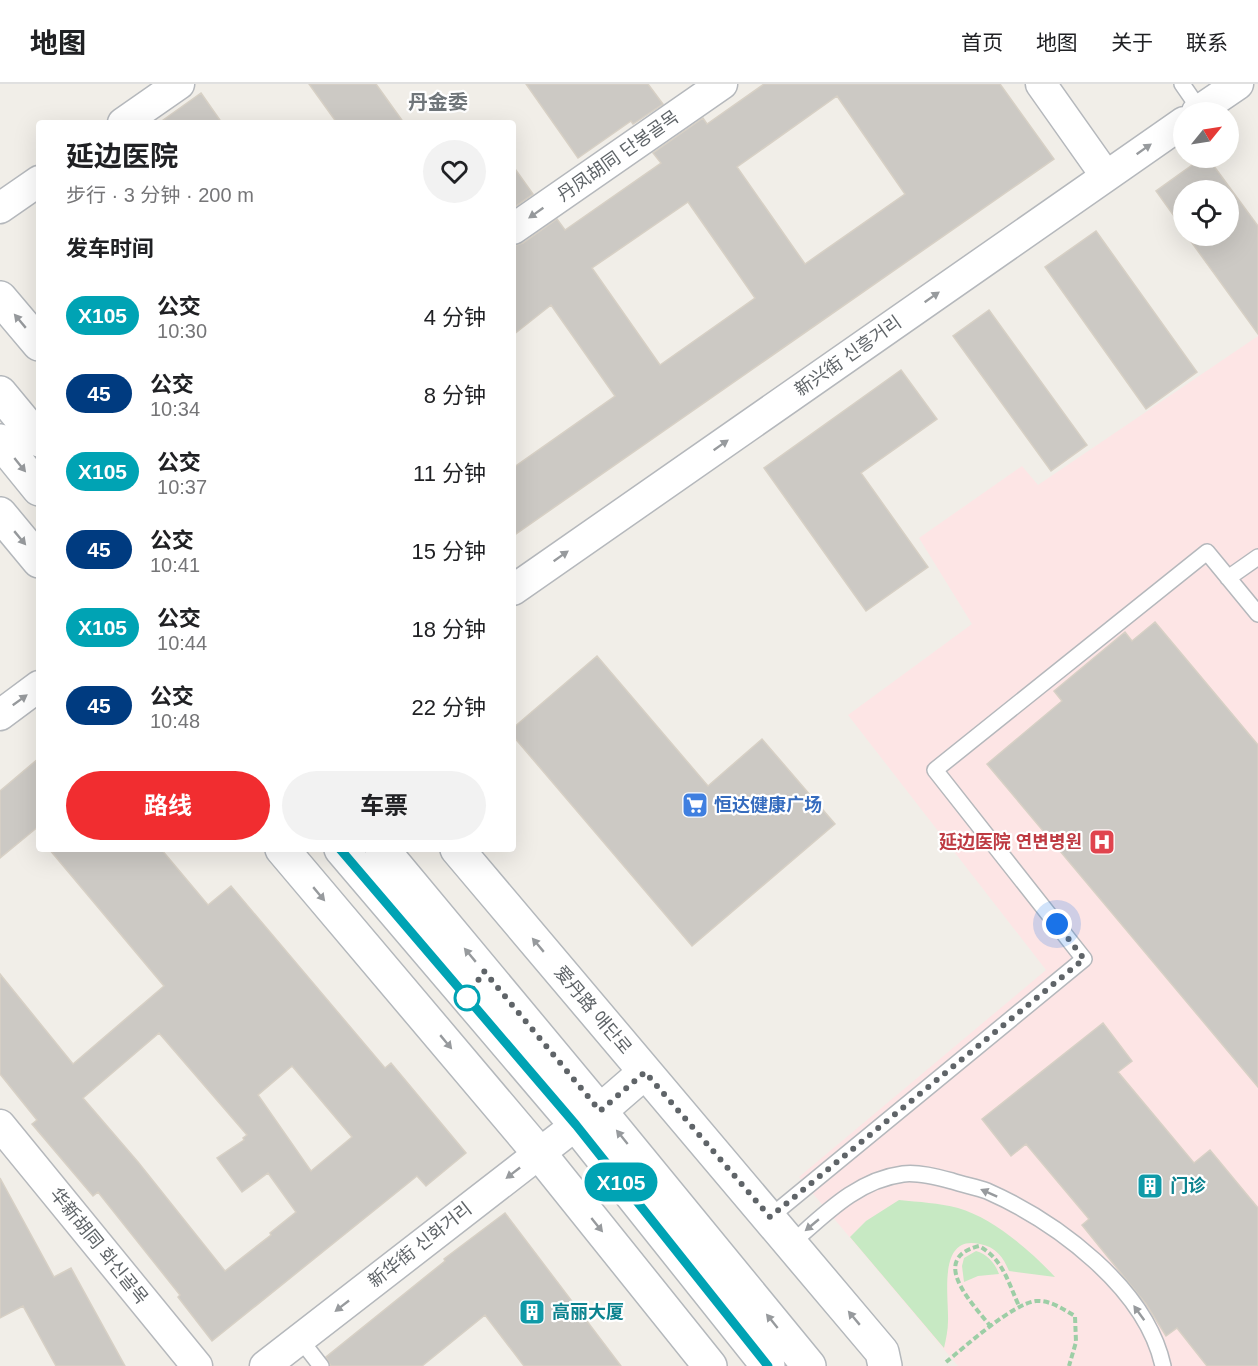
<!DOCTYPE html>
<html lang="zh">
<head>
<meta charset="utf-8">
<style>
	body { margin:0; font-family:Arial,"Noto Sans SC","Noto Sans KR",sans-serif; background:#f2f2f2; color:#202124; height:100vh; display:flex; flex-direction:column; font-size:22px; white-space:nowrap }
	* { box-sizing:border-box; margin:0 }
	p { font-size:20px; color:#757577 }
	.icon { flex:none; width:33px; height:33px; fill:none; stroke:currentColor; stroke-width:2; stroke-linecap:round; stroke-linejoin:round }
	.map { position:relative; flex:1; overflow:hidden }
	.side { position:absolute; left:36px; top:36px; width:480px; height:732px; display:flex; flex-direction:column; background:#fff; border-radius:6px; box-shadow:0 6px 24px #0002 }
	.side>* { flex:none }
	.badge { padding:0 12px; border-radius:20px; font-size:21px; line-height:39px }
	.needle { width:39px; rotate:60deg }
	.fabs { position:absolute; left:1173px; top:18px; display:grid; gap:12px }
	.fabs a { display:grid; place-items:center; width:66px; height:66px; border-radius:50%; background:#fff; box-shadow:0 6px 24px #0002; font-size:30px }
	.you { position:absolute; width:30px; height:30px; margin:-15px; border:4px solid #fff; border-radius:50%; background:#1a73e8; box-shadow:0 0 0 9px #1a73e833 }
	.map>.badge { position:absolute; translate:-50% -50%; box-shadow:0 0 0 3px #fff }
	h2 { padding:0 30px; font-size:22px; line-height:54px }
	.round { display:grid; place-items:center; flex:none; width:63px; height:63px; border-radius:32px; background:#f2f2f2 }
	.head { display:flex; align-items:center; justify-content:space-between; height:102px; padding:0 30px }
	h1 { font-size:28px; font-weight:700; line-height:45px }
	.action { display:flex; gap:12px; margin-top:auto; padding:12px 30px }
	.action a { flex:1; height:69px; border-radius:36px; background:#f12d30; color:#fff; font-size:24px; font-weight:700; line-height:69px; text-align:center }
	.action a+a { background:#f2f2f2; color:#202124 }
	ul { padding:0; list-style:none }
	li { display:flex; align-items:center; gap:18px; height:78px; padding:0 30px }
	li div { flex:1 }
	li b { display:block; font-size:22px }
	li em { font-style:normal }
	li .badge { min-width:66px; font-weight:700; text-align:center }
	header { display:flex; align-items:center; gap:36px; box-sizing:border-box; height:84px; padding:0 30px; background:#fff; border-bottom:2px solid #e0e0e0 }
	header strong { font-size:28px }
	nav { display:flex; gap:33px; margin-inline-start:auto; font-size:21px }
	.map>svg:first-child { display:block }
	.medical { fill:#fde5e5 }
	.green { fill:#c7e9c3 }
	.building { fill:#ccc9c4; stroke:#d7d0c5; stroke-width:1.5; fill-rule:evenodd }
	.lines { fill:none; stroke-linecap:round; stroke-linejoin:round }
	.lane-casing { stroke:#b5b8bc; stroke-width:18 }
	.street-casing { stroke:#b5b8bc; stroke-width:33 }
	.secondary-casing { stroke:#b4b8bc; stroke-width:36 }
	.path { stroke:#9dcea6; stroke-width:4; stroke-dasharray:6 3; stroke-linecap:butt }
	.lane { stroke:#fff; stroke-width:15 }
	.street { stroke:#fff; stroke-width:30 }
	.secondary { stroke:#fff; stroke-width:33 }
	.oneway { fill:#979a9d }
	.line-casing { stroke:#fff; stroke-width:14 }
	.line { stroke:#00a3b4; stroke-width:9 }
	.walk { stroke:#5f6468; stroke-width:6; stroke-dasharray:0 10.8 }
	.stop-dot { fill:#fff; stroke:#00a3b4; stroke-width:3 }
	.labels { text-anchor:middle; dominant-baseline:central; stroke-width:4.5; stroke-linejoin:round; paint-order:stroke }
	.street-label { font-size:18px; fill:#5f6468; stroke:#fff }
	.shop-label { font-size:18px; font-weight:bold; fill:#366cbe; stroke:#fff; text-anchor:start }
	.health-label { font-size:18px; font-weight:bold; fill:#be3a42; stroke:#fff; text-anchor:end }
	.culture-label { font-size:18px; font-weight:bold; fill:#0d838f; stroke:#fff; text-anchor:start }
	.neighbourhood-label { font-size:20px; font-weight:bold; fill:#70767a; stroke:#fff }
</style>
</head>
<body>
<header>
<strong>地图</strong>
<nav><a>首页</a><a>地图</a><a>关于</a><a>联系</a></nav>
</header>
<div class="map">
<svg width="1258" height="1282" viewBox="0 0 1258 1282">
	<rect width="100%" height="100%" fill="#f1eee8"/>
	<path class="medical" d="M 1258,252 L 1258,1282 L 958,1282 L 799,1093 L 1046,886 L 848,631 L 972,540 L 919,454 L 1022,382 L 1038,401 Z"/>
	<path class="green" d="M 899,1116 C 919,1118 939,1119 958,1124 C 993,1134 1031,1167 1055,1193 L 1009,1187 C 1003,1173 996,1163 980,1160 C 937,1150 949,1213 948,1237 C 948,1246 946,1255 944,1264 L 850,1153 L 866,1137 Z
		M 976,1167 C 987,1170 995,1179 999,1190 L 978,1192 L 964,1198 L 962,1182 L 964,1174 Z"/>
	<path class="building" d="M 309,0 L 376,0 L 404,39 L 337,39 Z
		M 526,0 L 648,0 L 663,20 L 633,40 L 631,37 L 578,74 Z
		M 764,0 L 1000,0 L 1054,75 L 513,452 L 513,384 L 615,312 L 551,221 L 513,251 L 513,162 L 523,159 L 557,135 L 565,146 L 661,79 L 653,69 L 703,34 L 707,40 ZM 837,12 L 905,110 L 805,180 L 737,83 ZM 688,118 L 755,214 L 660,281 L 592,184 Z
		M 201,9 L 222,39 L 159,39 Z
		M 1202,74 L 1208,74 L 1258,142 L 1258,250 L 1187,152 L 1228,152 L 1228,106 L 1184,106 L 1184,146 L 1156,107 Z
		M 513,82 L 533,110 L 513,124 Z
		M 1096,147 L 1197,288 L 1146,325 L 1045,183 Z
		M 989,226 L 1087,361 L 1051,387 L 953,252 Z
		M 901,286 L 937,335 L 861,389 L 928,483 L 866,527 L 764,384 Z
		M 1155,538 L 1258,661 L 1258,1003 L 987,680 L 1062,617 L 1054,607 L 1125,548 L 1132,557 Z
		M 597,572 L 708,702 L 762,655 L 835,740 L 692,862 L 513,652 L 513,644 Z
		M 39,674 L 39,742 L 0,774 L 0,707 Z
		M 49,765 L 161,765 L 208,821 L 231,802 L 385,984 L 391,979 L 466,1069 L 426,1102 L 417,1092 L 212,1257 L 178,1213 L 180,1211 L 98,1108 L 93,1112 L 32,1040 L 37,1036 L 0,990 L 0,890 L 73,980 L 164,902 ZM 159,949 L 247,1051 L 243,1054 L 244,1056 L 217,1074 L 242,1108 L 268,1089 L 296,1128 L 270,1149 L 271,1151 L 225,1187 L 138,1078 L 83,1014 ZM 292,982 L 352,1053 L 311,1087 L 258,1011 Z
		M 1103,939 L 1132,977 L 1118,988 L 1194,1079 L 1210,1066 L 1258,1124 L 1258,1282 L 1207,1282 L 1177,1244 L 1166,1252 L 1146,1220 L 1082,1141 L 1089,1135 L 1026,1060 L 1011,1072 L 982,1035 Z
		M 0,1094 L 54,1193 L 71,1184 L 125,1282 L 56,1282 L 23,1222 L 0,1234 Z
		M 505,1129 L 621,1282 L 524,1282 L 485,1231 L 422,1282 L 331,1282 L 326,1273 L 445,1177 L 444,1175 Z"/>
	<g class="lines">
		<g class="lane-casing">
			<path id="lane" d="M 1182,0 L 1200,26
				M 1228,494 L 1258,473
				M 770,1133 L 1084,875 L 935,686 L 1207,468 L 1258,530
				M 792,1159 C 825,1130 857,1096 903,1090 C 918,1088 937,1093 952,1097 C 964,1101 976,1103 987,1107 C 1057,1138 1146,1204 1163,1282
				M 300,1255 L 321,1282"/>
		</g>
		<g class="street-casing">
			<path id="street" d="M 1041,0 L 1106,92
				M 1197,28 L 1238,0
				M 123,39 L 179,0
				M 0,124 L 39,97
				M 513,145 L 722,0
				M 513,506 L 1184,38
				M 0,631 L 39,602
				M 0,1041 L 197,1282
				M 265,1282 L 576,1041"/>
		</g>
		<g class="secondary-casing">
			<path id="secondary" d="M 0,214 L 39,260
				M 0,309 L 39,356
				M 0,357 L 39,405
				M 0,430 L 39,477
				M 282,765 L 539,1069 L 710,1282
				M 341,765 L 576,1041 L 768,1282
				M 382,765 L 600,1027 L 809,1282
				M 457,765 L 882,1268 L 885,1282
				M 600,1027 L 645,988"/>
		</g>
		<path class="path" d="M 991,1243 C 974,1221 927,1175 979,1162 C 1003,1175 1008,1198 1019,1222
			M 946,1278 C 966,1262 1012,1220 1036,1217 C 1050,1216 1063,1225 1075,1232 L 1076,1258 L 1069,1282"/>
		<use href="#lane" class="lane"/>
		<use href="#street" class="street"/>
		<use href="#secondary" class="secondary"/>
	</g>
	<defs><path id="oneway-solid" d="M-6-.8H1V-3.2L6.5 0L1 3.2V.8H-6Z" transform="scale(1.5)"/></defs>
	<g class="oneway">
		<use href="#oneway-solid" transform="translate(1144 65) rotate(-35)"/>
		<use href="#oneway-solid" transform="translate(536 129) rotate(145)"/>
		<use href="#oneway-solid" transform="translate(932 213) rotate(-35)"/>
		<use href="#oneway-solid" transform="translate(20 237) rotate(-130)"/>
		<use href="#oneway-solid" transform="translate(721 361) rotate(-35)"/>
		<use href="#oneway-solid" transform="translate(20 381) rotate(51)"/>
		<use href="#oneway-solid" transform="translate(20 454) rotate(50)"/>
		<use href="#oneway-solid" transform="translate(561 472) rotate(-35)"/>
		<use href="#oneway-solid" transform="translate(20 616) rotate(-36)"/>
		<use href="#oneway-solid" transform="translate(319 810) rotate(50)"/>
		<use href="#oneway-solid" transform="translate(538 861) rotate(-130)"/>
		<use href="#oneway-solid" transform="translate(470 871) rotate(-130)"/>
		<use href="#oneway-solid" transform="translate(446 958) rotate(50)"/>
		<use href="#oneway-solid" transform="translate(622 1053) rotate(-129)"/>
		<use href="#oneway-solid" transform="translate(513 1089) rotate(142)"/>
		<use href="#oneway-solid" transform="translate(989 1109) rotate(-156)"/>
		<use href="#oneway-solid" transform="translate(597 1141) rotate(51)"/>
		<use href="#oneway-solid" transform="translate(812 1141) rotate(140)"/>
		<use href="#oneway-solid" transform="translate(342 1222) rotate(142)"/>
		<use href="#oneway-solid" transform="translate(1139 1229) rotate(-126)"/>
		<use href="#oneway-solid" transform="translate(854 1234) rotate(-130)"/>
		<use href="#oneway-solid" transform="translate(772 1237) rotate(-129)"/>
	</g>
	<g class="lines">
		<g class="line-casing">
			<path id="line" d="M 340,765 L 576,1041 L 768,1282"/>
		</g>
		<use href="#line" class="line"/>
		<path class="walk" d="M 467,914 L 484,887 L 600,1027 L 645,988 L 770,1133 L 1084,875 L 1057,840"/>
	</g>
	<defs>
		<g id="supermarket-square" transform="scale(1.35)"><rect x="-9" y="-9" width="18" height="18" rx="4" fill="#3f7fe0" stroke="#fff"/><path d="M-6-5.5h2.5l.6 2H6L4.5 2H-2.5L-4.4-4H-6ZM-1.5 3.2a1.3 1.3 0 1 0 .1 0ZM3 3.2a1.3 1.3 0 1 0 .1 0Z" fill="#fff"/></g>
		<g id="hospital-square" transform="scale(1.35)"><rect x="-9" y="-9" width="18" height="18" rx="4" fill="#e0444e" stroke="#fff"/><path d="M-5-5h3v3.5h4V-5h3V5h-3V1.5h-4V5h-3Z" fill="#fff"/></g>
		<g id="building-square" transform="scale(1.35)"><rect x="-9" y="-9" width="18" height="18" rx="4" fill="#0f9aa8" stroke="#fff"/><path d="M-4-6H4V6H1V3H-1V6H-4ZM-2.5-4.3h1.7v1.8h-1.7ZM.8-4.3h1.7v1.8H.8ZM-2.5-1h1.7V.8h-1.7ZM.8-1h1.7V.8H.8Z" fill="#fff"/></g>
	</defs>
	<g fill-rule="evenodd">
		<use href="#supermarket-square" x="695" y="721"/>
		<use href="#hospital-square" x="1102" y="758"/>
		<use href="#building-square" x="1150" y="1102"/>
		<use href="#building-square" x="532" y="1228"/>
	</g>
	<circle class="stop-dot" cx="467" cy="914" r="12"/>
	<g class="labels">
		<g class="street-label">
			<text transform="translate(618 72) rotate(-35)">丹凤胡同 단봉골목</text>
			<text transform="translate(848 272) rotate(-35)">新兴街 신흥거리</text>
			<text transform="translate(593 926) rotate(50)">爱丹路 애단로</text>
			<text transform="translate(420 1161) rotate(-38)">新华街 신화거리</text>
			<text transform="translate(99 1162) rotate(51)">华新胡同 화신골목</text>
		</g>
		<g class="shop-label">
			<text x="714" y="721">恒达健康广场</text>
		</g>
		<g class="health-label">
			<text x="1082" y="758">延边医院 연변병원</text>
		</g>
		<g class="culture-label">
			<text x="1170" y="1102">门诊</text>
			<text x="552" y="1228">高丽大厦</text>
		</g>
		<g class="neighbourhood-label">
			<text x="438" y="18">丹金委</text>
		</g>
	</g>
</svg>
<div class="fabs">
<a><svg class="needle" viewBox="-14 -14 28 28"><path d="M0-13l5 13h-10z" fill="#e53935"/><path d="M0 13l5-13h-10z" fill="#757577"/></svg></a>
<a><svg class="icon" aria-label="locate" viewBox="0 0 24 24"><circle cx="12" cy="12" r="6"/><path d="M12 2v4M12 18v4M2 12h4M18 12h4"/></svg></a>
</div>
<div class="you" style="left:1057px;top:840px"></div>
<b class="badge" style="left:621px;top:1098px;background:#00a3b4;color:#fff">X105</b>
<section class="side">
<div class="head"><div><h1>延边医院</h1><p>步行 · 3 分钟 · 200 m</p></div><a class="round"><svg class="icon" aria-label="heart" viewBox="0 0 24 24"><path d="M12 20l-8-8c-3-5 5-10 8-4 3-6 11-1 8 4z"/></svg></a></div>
<h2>发车时间</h2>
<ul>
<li><span class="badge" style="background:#00a3b4;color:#fff">X105</span><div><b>公交</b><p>10:30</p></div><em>4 分钟</em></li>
<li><span class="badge" style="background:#003b80;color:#fff">45</span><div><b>公交</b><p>10:34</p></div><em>8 分钟</em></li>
<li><span class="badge" style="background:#00a3b4;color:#fff">X105</span><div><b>公交</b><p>10:37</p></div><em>11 分钟</em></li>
<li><span class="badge" style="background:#003b80;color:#fff">45</span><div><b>公交</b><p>10:41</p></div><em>15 分钟</em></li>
<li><span class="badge" style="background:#00a3b4;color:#fff">X105</span><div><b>公交</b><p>10:44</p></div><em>18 分钟</em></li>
<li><span class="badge" style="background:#003b80;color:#fff">45</span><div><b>公交</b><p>10:48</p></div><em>22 分钟</em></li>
</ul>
<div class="action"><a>路线</a><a>车票</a></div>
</section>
</div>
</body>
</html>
